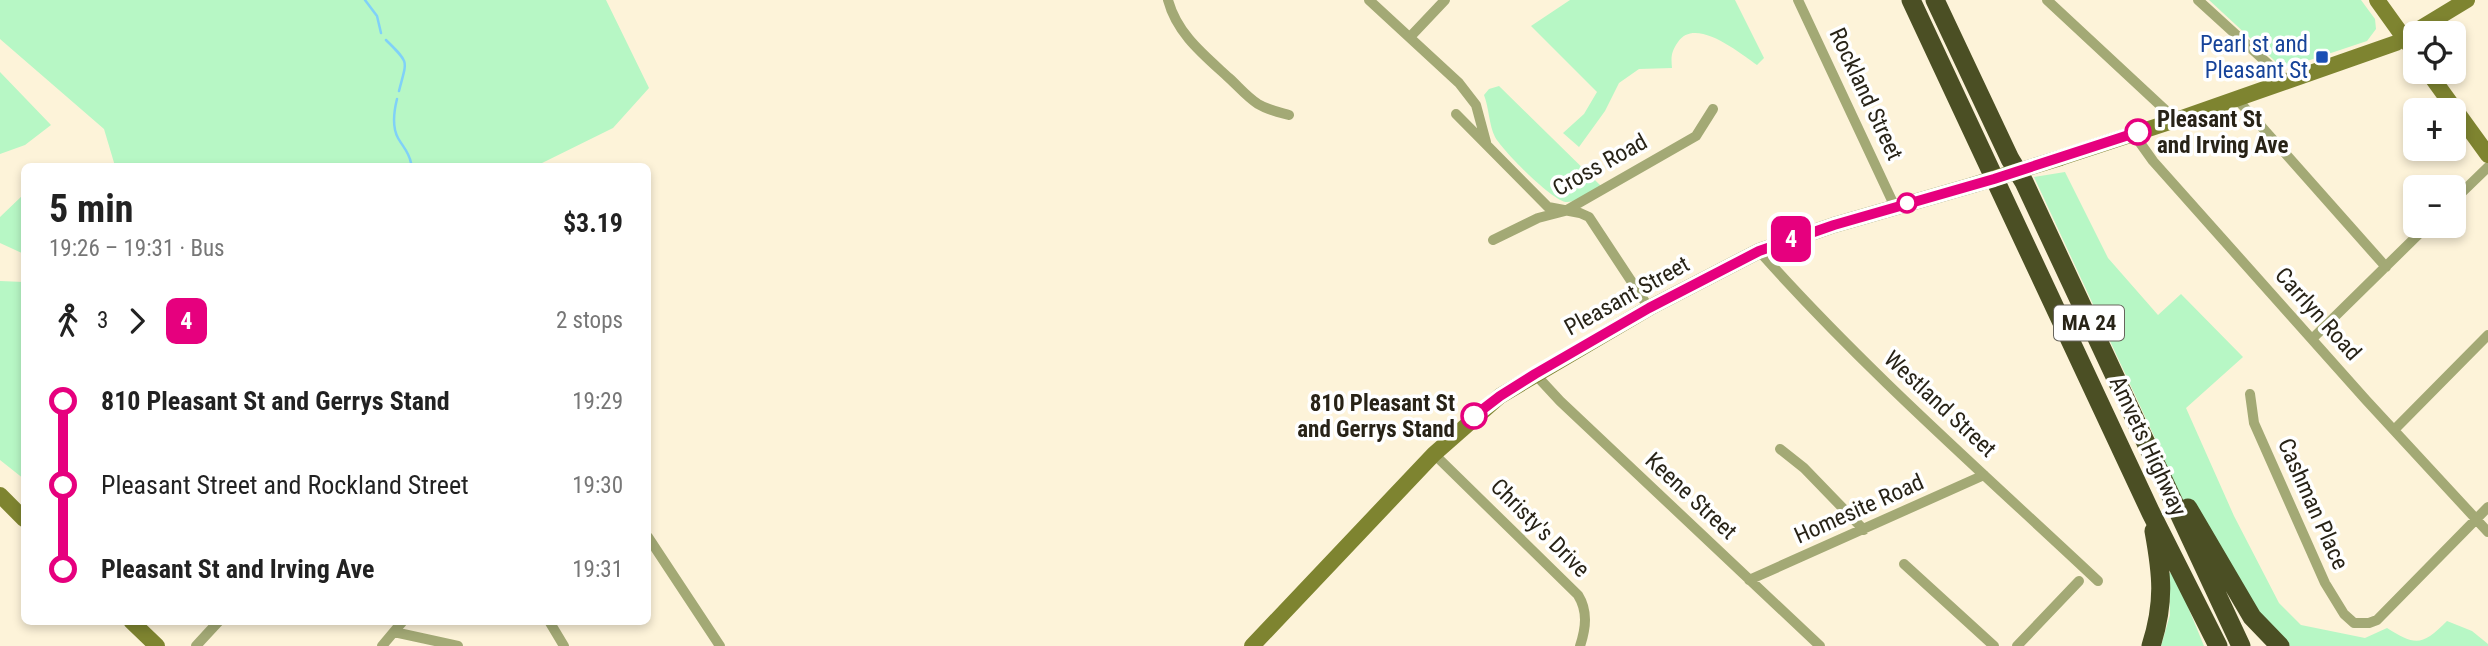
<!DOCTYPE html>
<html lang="en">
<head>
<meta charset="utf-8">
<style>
	body { margin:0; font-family:"Roboto Condensed",sans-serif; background:#f6f6f6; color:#222; height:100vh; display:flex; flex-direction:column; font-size:26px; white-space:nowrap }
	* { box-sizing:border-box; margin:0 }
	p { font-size:23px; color:#767676 }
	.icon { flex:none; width:38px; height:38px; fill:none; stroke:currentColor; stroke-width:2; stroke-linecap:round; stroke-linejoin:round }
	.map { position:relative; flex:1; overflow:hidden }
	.drawer { position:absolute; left:21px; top:163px; width:630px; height:462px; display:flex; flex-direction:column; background:#fff; border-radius:10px; box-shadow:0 4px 10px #0003 }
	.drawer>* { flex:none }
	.badge { padding:0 14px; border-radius:10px; font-size:24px; line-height:46px }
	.controls { position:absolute; left:2403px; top:21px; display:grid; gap:14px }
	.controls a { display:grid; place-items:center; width:63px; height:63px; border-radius:10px; background:#fff; box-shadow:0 4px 10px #0003; font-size:35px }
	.map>.badge { position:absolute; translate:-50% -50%; box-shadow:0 0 0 4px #fff }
	.legs { display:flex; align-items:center; gap:10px; height:77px; padding:0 28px; font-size:23px }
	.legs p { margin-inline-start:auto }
	.headline { display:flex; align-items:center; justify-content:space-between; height:119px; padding:0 28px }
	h1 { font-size:38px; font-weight:700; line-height:52px }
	ul { padding:0 28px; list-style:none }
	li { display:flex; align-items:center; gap:24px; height:84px; font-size:26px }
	li i { display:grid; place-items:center; width:10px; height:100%; margin:0 9px; background:currentColor }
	li i::after { content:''; width:18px; height:18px; margin:-9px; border:5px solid; border-radius:50%; background:#fff }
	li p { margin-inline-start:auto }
	li:first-child i { background:linear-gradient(#0000 50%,currentColor 0) }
	li:last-child i { background:linear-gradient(currentColor 50%,#0000 0) }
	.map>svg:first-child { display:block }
	.green { fill:#b7f7c5 }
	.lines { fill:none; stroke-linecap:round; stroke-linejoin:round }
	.stream { stroke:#80d1f8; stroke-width:2.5 }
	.street { stroke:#a3a975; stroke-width:10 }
	.secondary { stroke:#7e8430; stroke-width:16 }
	.highway { stroke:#4b4f24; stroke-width:19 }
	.secondary-bridge { stroke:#7e8430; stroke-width:16 }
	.line-1-casing { stroke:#fff; stroke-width:16 }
	.line-1 { stroke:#e6007e; stroke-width:10 }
	.transit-dot { fill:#1a4fb4; stroke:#fff; stroke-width:2.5 }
	.stop-1-dot { fill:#fff; stroke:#e6007e; stroke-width:3.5 }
	.labels { text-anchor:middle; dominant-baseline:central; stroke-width:7; stroke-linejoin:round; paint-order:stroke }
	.shield { fill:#fff; stroke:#68655d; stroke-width:2 }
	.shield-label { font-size:21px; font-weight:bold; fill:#282317 }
	.transit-label { font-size:23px; fill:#164399; stroke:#fff; text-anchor:end }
	.street-label { font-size:23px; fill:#282317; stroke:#fff }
	.stop-label { font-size:23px; font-weight:bold; fill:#282317; stroke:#fff; text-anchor:start }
</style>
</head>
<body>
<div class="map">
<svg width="2488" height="646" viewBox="0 0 2488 646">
	<rect width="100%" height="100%" fill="#fdf3d9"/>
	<path class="green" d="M 0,0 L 606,0 L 649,88 L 613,128 L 536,166 L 115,166 L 104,129 L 0,39 Z
		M 1570,0 L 1735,0 L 1764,58 L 1757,65 C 1740,53 1695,16 1678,42 C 1671,52 1671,57 1672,68 L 1639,69 L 1619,83 L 1605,111 L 1579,147 L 1563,133 L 1584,114 L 1597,92 L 1531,26 Z
		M 2209,0 L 2361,0 L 2375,19 L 2376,29 L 2367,41 L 2292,66 L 2283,66 L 2276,62 Z
		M 0,72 L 51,125 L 25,145 L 0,154 Z
		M 1499,86 L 1601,186 C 1591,192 1579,202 1567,202 C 1553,202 1502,150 1495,137 C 1489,125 1489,108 1484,95 L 1489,89 Z
		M 2065,172 L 2108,258 L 2158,315 L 2181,294 L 2243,357 L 2186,408 L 2234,516 L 2279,603 L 2301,625 L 2365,638 L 2387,628 C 2416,646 2422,646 2447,621 L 2472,631 L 2488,644 L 2488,646 L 2280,646 L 2229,580 L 2172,480 L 2161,451 L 2034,177 Z
		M 24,194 L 24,254 L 0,243 L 0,217 Z
		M 0,281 L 24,282 L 24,479 L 0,460 Z
		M 2169,573 L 2174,573 L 2204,646 L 2161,646 L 2170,615 Z"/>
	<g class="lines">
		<path class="stream" d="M 365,0 L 377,16 L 381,33
			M 386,40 C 410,64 407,59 399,91
			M 397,99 C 394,111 392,127 398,138 C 403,147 409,152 411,163"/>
		<path class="street" d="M 1168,0 C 1177,34 1204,55 1229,78 C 1238,86 1247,97 1258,104 C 1268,110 1278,112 1289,115
			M 1369,0 L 1459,83 L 1476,105 L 1486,142
			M 1798,0 L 1895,207
			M 2047,0 L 2176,120
			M 2198,0 L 2287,81
			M 1410,37 L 1445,0
			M 2236,98 L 2386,267
			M 1456,114 L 1548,207 L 1580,213 L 1589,217 L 1649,308
			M 2133,133 L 2153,161 L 2366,400 L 2488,532
			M 2454,200 L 2488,167
			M 1493,240 L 1538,218 L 1565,211 L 1696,136 L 1713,109
			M 1759,251 C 1864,369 1983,473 2098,581
			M 2313,338 L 2427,226
			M 1535,374 L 1560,401 L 1820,646
			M 2250,394 L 2254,423 L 2325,583 L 2344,614 L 2354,623 L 2369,623 L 2377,620 L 2488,507
			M 2394,430 L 2488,335
			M 1780,449 L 1804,468 L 1864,530
			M 1434,454 L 1578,595 C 1588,611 1586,628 1580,646
			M 648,537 L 720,646
			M 1904,564 L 1994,646
			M 1749,580 L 1984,475
			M 549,621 L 564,646
			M 394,632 L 458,646
			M 196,646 L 219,621
			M 382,646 L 403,621
			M 2017,646 L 2079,581"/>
		<path class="secondary" d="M 2377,0 L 2415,53
			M 2428,72 L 2488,155
			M 2060,158 L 2176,120 L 2396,43 L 2467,0
			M 0,495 L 24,519
			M 131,621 L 157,646
			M 1252,646 L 1434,454 L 1500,396 L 1649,308 L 1759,251 L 1834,225 L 1973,185"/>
		<path class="highway" d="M 1911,0 L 2151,513 L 2218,646
			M 1935,0 L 2010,159 L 2024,182 L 2241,646
			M 2188,508 L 2252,617 L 2280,646
			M 2151,646 C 2165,602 2162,575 2154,531"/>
		<path class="secondary-bridge" d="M 1973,185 L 2060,158"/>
	</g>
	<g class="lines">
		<g class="line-1-casing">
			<path id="line-1" d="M 1474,416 L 1500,396 L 1535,374 L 1649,308 L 1759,251 L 1834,225 L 1994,179 L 2138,132"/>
		</g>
		<use href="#line-1" class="line-1"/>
	</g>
	<rect class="transit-dot" x="2315" y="50" width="14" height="14" rx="3.5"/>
	<g class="stop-1-dot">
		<circle cx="2138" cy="132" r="12"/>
		<circle cx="1907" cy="203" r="9"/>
		<circle cx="1474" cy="416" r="12"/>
	</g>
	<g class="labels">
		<rect class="shield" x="2054" y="305.5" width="70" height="35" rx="5"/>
		<g class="shield-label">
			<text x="2089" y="323">MA 24</text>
		</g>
		<g class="transit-label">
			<text x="2308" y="44">Pearl st and<tspan x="2308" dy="26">Pleasant St</tspan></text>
		</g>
		<g class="street-label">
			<text transform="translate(1866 94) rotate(65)">Rockland Street</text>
			<text transform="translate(1600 165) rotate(-29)">Cross Road</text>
			<text transform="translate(1627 296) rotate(-29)">Pleasant Street</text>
			<text transform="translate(2318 314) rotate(48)">Carrlyn Road</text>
			<text transform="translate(1940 404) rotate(43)">Westland Street</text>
			<text transform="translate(2148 446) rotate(65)">Amvets Highway</text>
			<text transform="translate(1691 496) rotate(43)">Keene Street</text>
			<text transform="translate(2313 504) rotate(66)">Cashman Place</text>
			<text transform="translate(1859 509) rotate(-24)">Homesite Road</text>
			<text transform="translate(1540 528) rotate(45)">Christy's Drive</text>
		</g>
		<g class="stop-label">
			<text x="2157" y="119">Pleasant St<tspan x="2157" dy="26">and Irving Ave</tspan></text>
			<text x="1455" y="403" text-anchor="end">810 Pleasant St<tspan x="1455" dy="26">and Gerrys Stand</tspan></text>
		</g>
	</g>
</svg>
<div class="controls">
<a><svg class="icon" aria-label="locate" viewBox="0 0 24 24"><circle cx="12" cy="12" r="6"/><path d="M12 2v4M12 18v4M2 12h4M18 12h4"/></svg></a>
<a>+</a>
<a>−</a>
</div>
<b class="badge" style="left:1791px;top:239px;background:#e6007e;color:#fff">4</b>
<section class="drawer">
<div class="headline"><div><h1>5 min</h1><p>19:26 – 19:31 · Bus</p></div><b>$3.19</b></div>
<div class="legs"><svg class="icon" aria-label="walk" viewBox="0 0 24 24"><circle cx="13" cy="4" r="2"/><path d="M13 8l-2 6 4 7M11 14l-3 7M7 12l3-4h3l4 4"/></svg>3<svg class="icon" aria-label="forward" viewBox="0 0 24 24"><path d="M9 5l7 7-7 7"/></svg><b class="badge" style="background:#e6007e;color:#fff">4</b><p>2 stops</p></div>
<ul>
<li><i style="color:#e6007e"></i><b>810 Pleasant St and Gerrys Stand</b><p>19:29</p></li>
<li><i style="color:#e6007e"></i><span>Pleasant Street and Rockland Street</span><p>19:30</p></li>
<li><i style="color:#e6007e"></i><b>Pleasant St and Irving Ave</b><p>19:31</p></li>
</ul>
</section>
</div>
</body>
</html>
